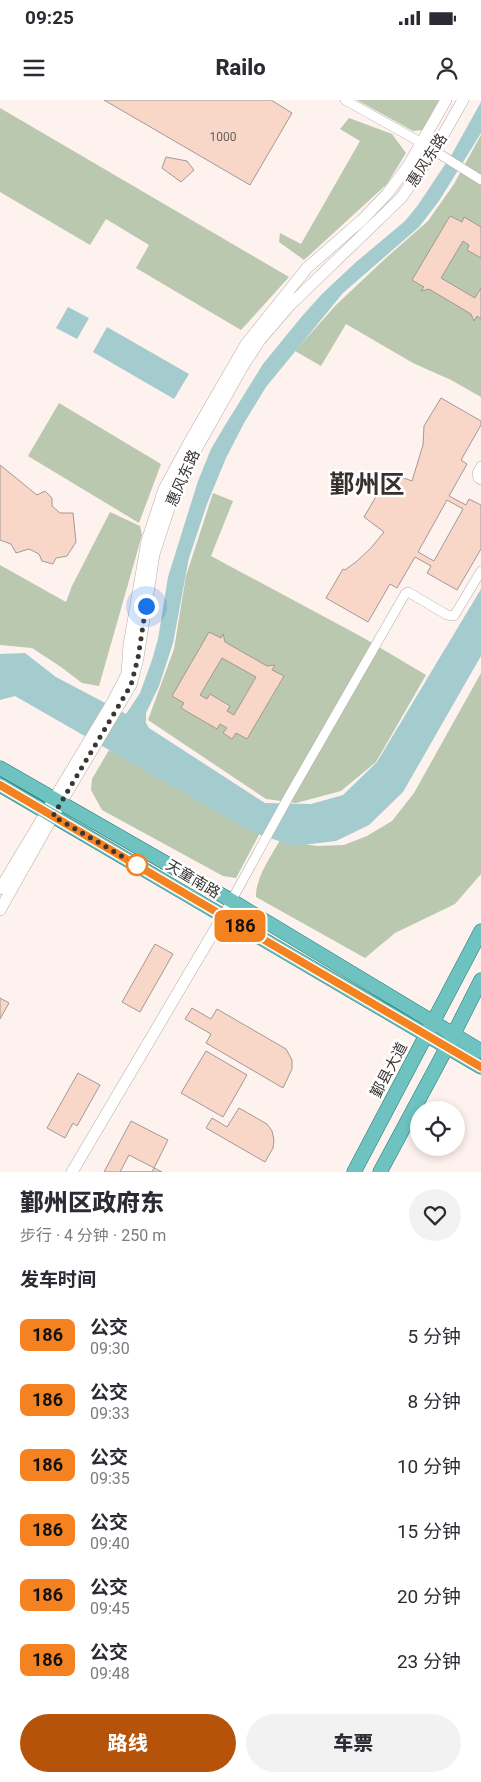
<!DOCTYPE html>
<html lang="zh">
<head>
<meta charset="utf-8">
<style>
	body { margin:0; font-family:Roboto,"Noto Sans SC",sans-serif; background:#f2f2f3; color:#2b2b33; height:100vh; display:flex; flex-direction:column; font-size:19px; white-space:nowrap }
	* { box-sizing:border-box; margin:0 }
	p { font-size:16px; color:#7c7c81 }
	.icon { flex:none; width:28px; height:28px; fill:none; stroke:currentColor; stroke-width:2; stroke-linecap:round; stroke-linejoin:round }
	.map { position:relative; height:1072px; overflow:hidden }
	.side { display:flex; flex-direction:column; background:#fff; flex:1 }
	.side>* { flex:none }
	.badge { padding:0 10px; border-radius:8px; font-size:18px; line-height:32px }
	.fabs { position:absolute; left:410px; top:1001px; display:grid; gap:10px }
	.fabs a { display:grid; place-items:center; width:55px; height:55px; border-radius:50%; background:#fff; box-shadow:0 2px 8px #0003; font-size:25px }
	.you { position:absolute; width:25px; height:25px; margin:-12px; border:4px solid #fff; border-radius:50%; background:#1a73e8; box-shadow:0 0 0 8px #1a73e833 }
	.map>.badge { position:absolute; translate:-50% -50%; box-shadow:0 0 0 2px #fff }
	h2 { padding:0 20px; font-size:19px; line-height:45px }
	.round { display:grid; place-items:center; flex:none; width:52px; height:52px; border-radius:26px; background:#f2f2f3 }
	.headline { display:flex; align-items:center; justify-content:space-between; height:85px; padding:0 20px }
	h1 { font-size:24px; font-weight:800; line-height:38px }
	.button { display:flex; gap:10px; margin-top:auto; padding:10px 20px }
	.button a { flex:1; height:58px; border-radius:30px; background:#b45309; color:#fff; font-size:20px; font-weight:800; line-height:58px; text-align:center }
	.button a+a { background:#f2f2f3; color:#2b2b33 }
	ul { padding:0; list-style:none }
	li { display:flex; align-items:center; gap:15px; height:65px; padding:0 20px }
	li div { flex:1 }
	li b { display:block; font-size:19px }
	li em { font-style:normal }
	li .badge { min-width:55px; font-weight:700; text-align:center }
	.status { display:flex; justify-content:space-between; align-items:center; height:35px; padding:0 25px; background:#fff; direction:ltr }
	.status svg { height:14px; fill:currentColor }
	header { display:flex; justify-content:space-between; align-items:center; height:65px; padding:0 20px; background:#fff; font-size:22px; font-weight:800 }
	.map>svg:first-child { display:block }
	.green { fill:#b9c8af }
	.water { fill:#a4cbcd }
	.building { fill:#f8d7c9; stroke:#a29995; fill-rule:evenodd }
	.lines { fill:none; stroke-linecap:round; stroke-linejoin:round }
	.minor-casing { stroke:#b5aca8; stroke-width:10 }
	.tertiary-casing { stroke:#b5aca8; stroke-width:12 }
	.primary-casing { stroke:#1d7874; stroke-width:15 }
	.minor { stroke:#fff; stroke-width:9 }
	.tertiary { stroke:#fff; stroke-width:11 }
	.primary { stroke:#6ec3c1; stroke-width:14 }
	.line-casing { stroke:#fff; stroke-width:11 }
	.line { stroke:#f58220; stroke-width:8 }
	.walk { stroke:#3a3634; stroke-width:5; stroke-dasharray:0 9 }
	.stop-dot { fill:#fff; stroke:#f58220; stroke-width:2.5 }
	.labels { text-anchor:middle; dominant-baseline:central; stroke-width:5; stroke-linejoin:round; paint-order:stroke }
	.number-label { font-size:12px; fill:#6a5e59 }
	.street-label { font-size:15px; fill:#3a3634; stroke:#fff }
	.town-label { font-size:25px; font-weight:bold; fill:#38302d; stroke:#fff }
</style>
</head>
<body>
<div class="status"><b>09:25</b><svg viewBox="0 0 49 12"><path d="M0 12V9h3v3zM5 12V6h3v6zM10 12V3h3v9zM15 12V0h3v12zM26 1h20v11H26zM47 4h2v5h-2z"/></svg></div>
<header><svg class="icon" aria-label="menu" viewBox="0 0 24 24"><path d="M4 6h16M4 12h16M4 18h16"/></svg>Railo<svg class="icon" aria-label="person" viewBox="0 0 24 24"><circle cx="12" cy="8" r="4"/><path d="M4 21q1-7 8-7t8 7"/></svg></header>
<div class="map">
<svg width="481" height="1072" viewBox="0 0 481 1072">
	<rect width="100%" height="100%" fill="#fdf2ee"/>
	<path class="green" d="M 357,0 L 439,0 L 423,30 L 413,31 Z
		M 0,8 L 289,177 L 241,230 L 136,168 L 149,145 L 106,119 L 90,145 L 0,92 Z
		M 349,18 L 392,34 L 406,53 L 387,84 L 304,160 L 279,142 L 280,133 L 301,144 L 360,41 L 340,29 Z
		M 481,35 L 481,297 L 451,280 L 413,263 L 346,224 L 321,266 L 295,251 L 336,205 L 387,157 L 428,121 L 454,84 Z
		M 59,303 L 161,364 L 139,423 L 28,356 Z
		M 213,393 L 233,401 L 211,456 L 362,537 L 426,575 L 376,662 L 341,691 L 296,703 L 266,699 L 148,620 L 174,549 L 186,476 Z
		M 110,412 L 140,426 L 142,435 L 99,586 L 82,583 L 61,567 L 32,548 L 0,545 L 0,465 L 66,502 L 72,486 Z
		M 481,573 L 481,774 L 455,804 L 395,833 L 365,858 L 256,797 C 256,777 270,758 280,740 L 317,746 L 344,745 L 367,736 L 392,721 L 414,693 Z
		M 109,650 L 261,731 L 236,778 L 223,776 L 102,710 L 91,690 L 92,679 Z"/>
	<path class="water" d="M 481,2 L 481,33 L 439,101 L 419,127 L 404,140 L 343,193 L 266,287 L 244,323 L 226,358 L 207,404 L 189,458 L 173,543 L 159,586 L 146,613 L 146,623 L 149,628 L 265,703 L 311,704 L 343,695 L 377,662 L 481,489 L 481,556 L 403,692 L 369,725 L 336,741 L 294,746 L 252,732 L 15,596 L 0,600 L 0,554 L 25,553 L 56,577 L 126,614 L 140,593 L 152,560 L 158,539 L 168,477 L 198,381 L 211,349 L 224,327 L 263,264 L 303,215 L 323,193 L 355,163 L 405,121 L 418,105 L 452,54 Z
		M 68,207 L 89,218 L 77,239 L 56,228 Z
		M 107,227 L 189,274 L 174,299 L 93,252 Z"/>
	<path class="building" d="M 104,0 L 271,0 L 292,13 L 250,85 Z
		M 166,57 L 187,61 L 194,70 L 181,82 L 162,68 Z
		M 450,116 L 462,122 L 464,117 L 481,127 L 481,158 L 467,150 L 469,145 L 463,141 L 441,178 L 475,198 L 481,188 L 481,219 L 477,216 L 474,221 L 471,214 L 429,189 L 421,191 L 424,187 L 412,180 Z
		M 441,298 L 481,321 L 481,325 L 461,360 L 467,364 L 449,396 L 466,405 L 469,399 L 481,405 L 481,449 L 457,490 L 427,473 L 431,466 L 415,457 L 397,488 L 390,484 L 368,522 L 326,498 L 343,469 L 345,470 L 357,461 L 371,448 L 384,432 L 364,417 L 390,373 L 412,381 L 423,345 L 424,326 ZM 447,400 L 463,409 L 434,461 L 418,452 Z
		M 0,365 L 37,395 L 45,391 L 52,398 L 52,406 L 60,413 L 73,413 L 76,442 L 67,456 L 56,458 L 53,464 L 42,461 L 39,454 L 29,449 L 16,453 L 11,444 L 0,440 Z
		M 209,532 L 221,538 L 223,534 L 225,542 L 267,566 L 275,565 L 272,570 L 284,576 L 247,639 L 236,633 L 232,639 L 223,633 L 227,628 L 220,624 L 217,629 L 181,608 L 184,603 L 172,596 ZM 222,558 L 256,577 L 234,615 L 227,611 L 230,606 L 210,594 L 207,599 L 200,595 Z
		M 155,844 L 173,854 L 140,912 L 122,902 Z
		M 0,898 L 9,903 L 0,919 Z
		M 192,908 L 211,919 L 217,909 L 286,949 L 292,960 L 292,969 L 283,988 L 206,943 L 211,934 L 185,919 Z
		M 206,951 L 247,975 L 223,1017 L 181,993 Z
		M 78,973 L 100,985 L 77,1026 L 73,1023 L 65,1038 L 47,1028 Z
		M 239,1008 L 267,1024 L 272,1031 L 274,1040 L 273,1048 L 265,1062 L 206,1028 L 212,1018 L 227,1027 Z
		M 131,1021 L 168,1040 L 152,1072 L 104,1072 Z
		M 129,1055 L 162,1072 L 120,1072 Z"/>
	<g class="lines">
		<g class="minor-casing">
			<path id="minor" d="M 345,0 L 422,43 L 481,80
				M 481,366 L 477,373 L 478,378 L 481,380
				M 223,816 L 289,696 L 405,494 L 408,492 L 447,515 L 454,516 L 481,471"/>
		</g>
		<g class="tertiary-casing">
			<path id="tertiary" d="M 0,789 L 113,601 L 127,574 L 129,545 L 147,441 L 164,389 L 190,341 L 246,244 L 307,168 L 362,120 L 387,94 L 408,66 L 446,0
				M 0,810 L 53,716 L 131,585 L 138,558 L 154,454 L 175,390 L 190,360 L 243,266 L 260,240 L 290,205 L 401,98 L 434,51 L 463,0
				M 72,1072 L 223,816"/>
		</g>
		<g class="primary-casing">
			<path id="primary" d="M 0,668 L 232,801 L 481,951
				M 0,685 L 481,967
				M 354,1072 L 481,831
				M 380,1072 L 447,947 L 481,880"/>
		</g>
		<use href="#minor" class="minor"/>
		<use href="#tertiary" class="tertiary"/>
		<use href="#primary" class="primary"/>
	</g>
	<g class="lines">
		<g class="line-casing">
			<path id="line" d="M 0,685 L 481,967"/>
		</g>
		<use href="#line" class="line"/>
		<path class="walk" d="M 137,765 L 53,716 L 131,585 L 138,558 L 146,506"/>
	</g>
	<circle class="stop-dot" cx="137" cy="765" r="10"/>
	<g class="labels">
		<g class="number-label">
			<text x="223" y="37">1000</text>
		</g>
		<g class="street-label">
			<text transform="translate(427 60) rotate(-57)">惠风东路</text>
			<text transform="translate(183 378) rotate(-66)">惠风东路</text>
			<text transform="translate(193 779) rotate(31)">天童南路</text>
			<text transform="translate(389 970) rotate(-62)">鄞县大道</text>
		</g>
		<g class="town-label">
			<text x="367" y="384">鄞州区</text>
		</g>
	</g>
</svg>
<div class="fabs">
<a><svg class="icon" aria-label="locate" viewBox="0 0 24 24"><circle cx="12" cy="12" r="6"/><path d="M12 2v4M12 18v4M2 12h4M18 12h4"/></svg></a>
</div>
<div class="you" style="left:146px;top:506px"></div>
<b class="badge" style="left:240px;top:826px;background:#f58220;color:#111">186</b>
</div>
<section class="side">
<div class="headline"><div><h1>鄞州区政府东</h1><p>步行 · 4 分钟 · 250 m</p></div><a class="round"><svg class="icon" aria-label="heart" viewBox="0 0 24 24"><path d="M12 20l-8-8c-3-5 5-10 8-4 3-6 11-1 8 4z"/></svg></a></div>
<h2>发车时间</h2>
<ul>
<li><span class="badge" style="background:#f58220;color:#111">186</span><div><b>公交</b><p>09:30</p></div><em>5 分钟</em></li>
<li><span class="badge" style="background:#f58220;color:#111">186</span><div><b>公交</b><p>09:33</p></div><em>8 分钟</em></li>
<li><span class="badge" style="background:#f58220;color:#111">186</span><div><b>公交</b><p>09:35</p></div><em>10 分钟</em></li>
<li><span class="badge" style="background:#f58220;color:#111">186</span><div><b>公交</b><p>09:40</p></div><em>15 分钟</em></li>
<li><span class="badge" style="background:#f58220;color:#111">186</span><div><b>公交</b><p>09:45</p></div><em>20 分钟</em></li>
<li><span class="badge" style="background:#f58220;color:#111">186</span><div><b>公交</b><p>09:48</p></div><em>23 分钟</em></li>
</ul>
<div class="button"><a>路线</a><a>车票</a></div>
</section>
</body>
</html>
